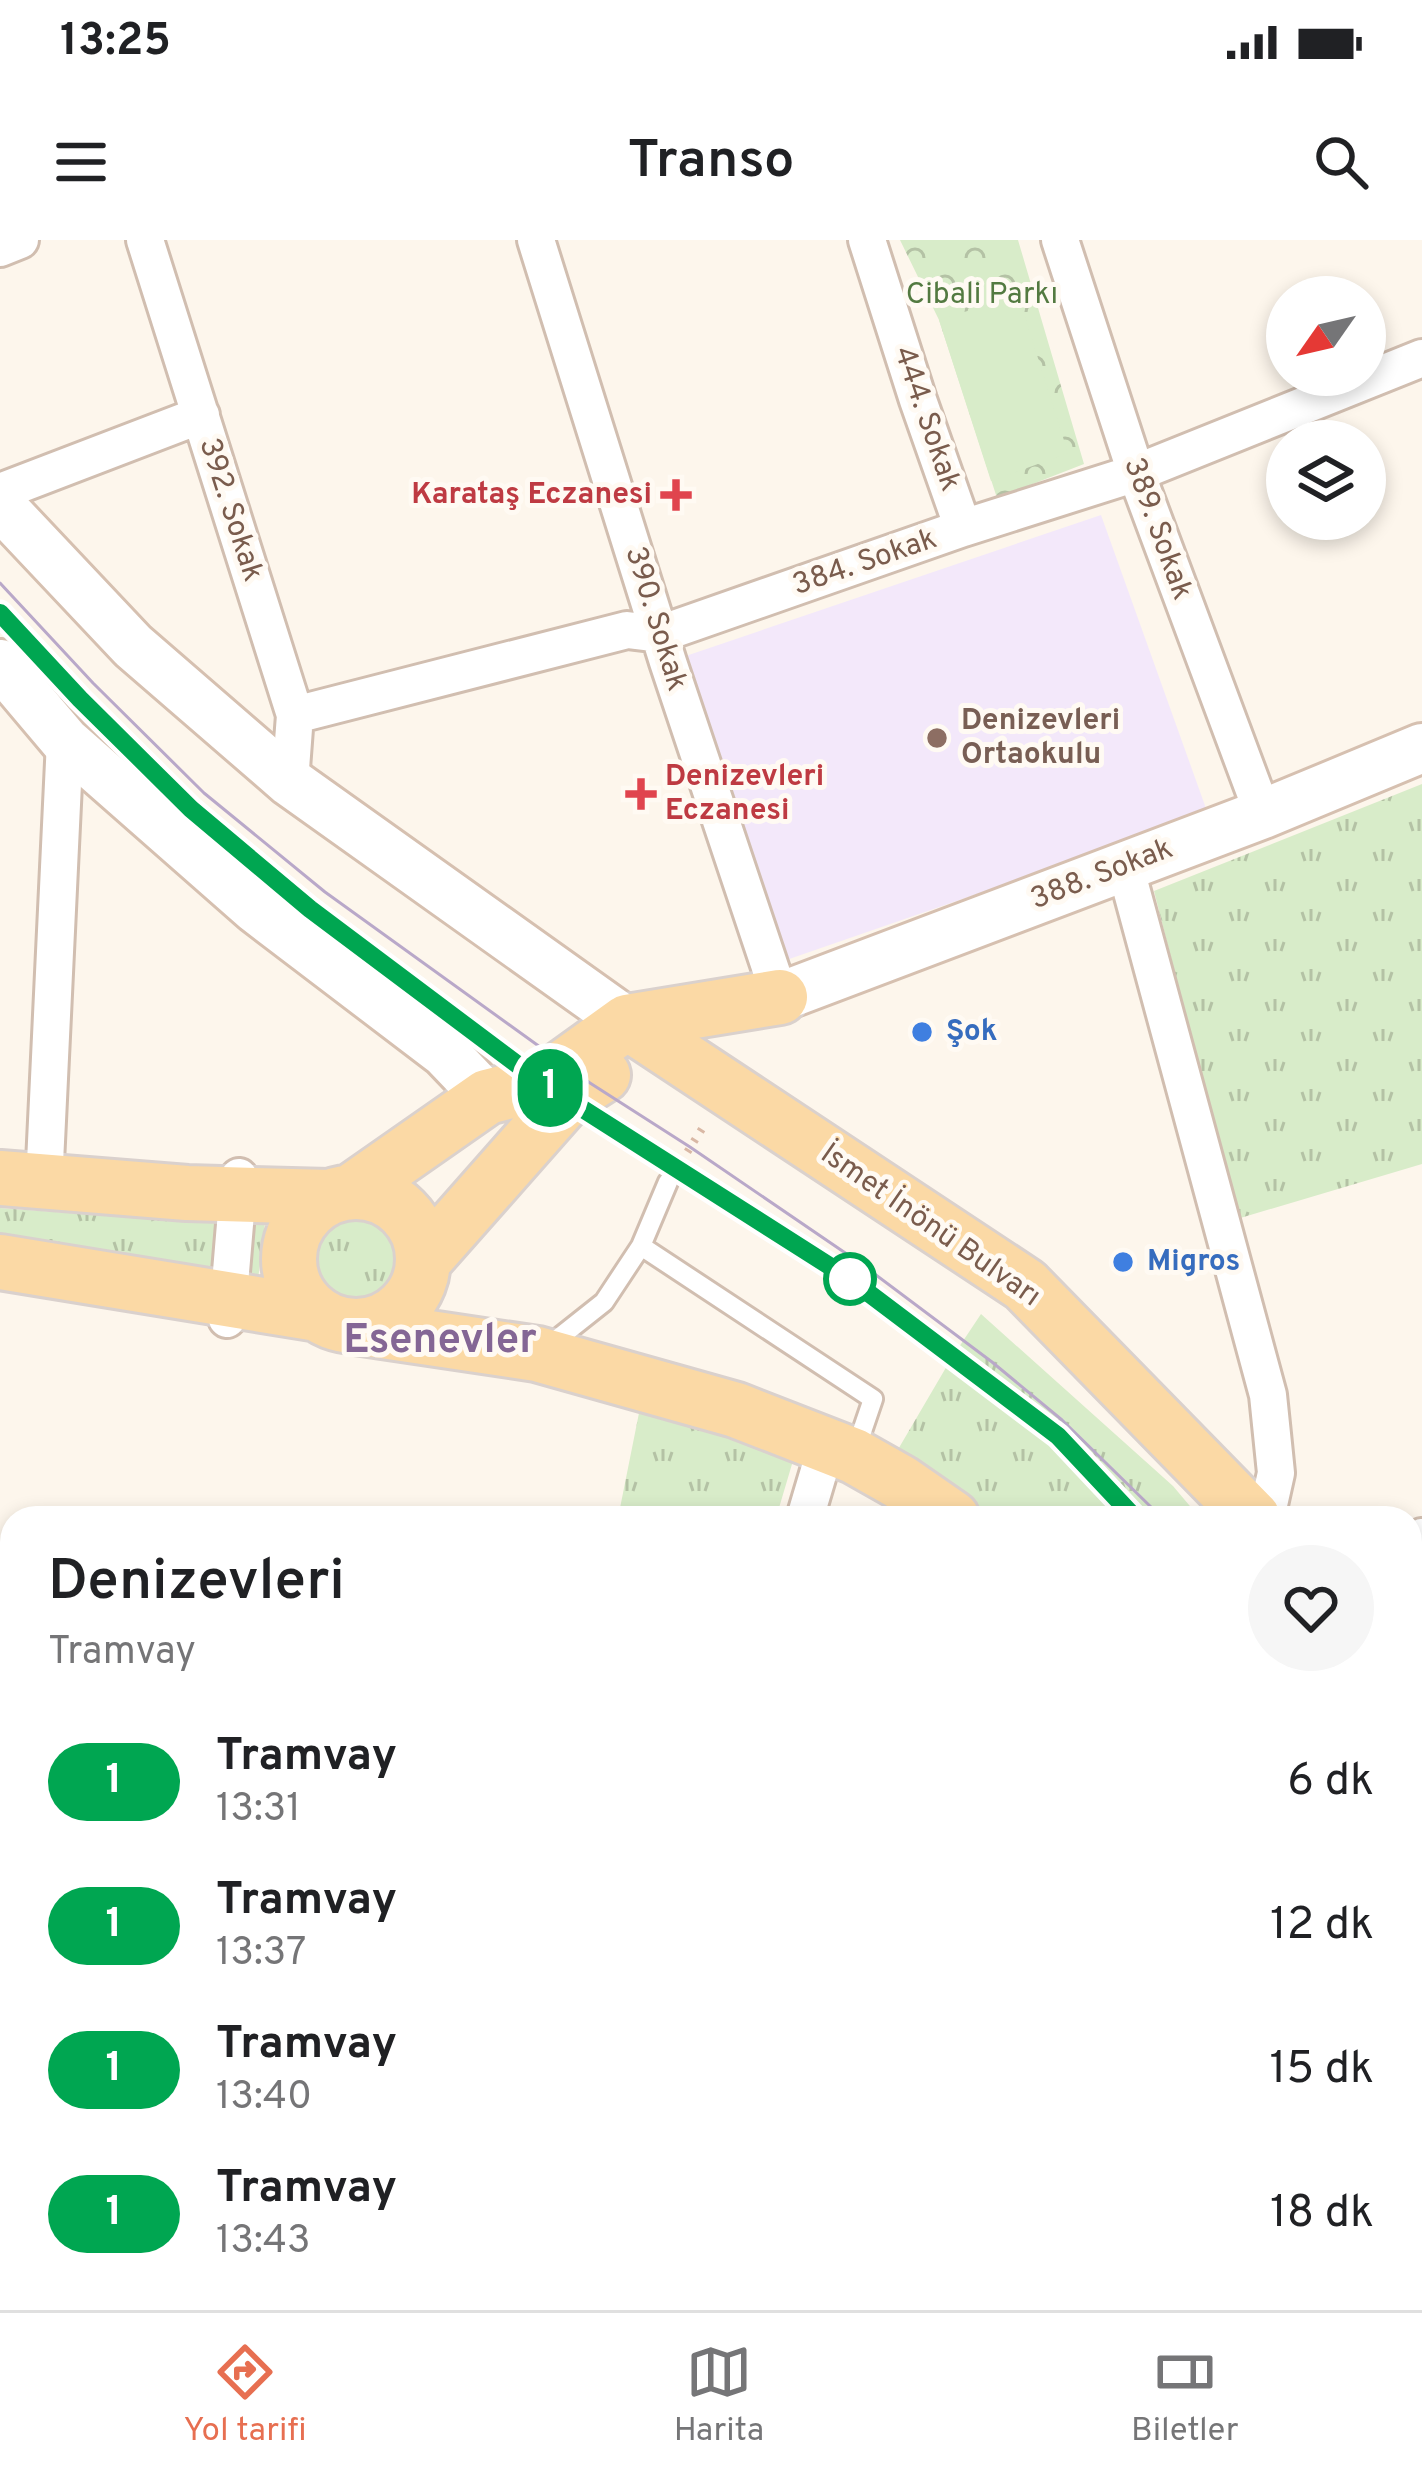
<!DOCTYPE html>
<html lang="tr">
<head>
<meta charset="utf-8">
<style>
	body { margin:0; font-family:Overpass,sans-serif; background:#f6f6f6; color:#202124; height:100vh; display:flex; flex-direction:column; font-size:45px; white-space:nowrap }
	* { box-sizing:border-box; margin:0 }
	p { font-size:39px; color:#757577 }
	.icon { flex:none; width:66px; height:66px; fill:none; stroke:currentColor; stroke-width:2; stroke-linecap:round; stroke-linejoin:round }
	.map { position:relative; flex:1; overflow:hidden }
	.side { position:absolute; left:0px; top:1266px; width:1422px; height:804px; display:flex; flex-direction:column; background:#fff; border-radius:36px 36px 0 0; box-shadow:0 6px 18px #0003 }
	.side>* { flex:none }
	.badge { padding:0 24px; border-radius:39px; font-size:42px; line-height:78px }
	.needle { width:78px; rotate:236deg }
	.controls { position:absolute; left:1266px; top:36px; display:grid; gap:24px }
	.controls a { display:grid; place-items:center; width:120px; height:120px; border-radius:50%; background:#fff; box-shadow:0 6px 18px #0003; font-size:60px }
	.map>.badge { position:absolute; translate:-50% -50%; box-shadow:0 0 0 6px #fff }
	.round { display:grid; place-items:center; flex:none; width:126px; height:126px; border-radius:63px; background:#f6f6f6 }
	.overview { display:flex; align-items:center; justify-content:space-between; height:204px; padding:0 48px }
	h1 { font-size:57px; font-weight:600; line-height:90px }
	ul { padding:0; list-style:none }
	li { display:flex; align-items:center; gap:36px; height:144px; padding:0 48px }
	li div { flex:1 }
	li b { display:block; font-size:45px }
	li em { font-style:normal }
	li .badge { min-width:132px; font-weight:700; text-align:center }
	.status { display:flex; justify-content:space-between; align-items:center; height:84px; padding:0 60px; background:#fff; direction:ltr }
	.status svg { height:33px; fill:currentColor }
	header { display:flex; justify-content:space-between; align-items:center; height:156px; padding:0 48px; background:#fff; font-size:54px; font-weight:600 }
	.dock { display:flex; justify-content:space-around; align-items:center; height:168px; border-top:3px solid #e0e0e0; background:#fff; font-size:33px; color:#757577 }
	.dock a { display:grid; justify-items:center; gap:6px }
	.dock .on { color:#e76f51 }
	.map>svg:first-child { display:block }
	.education { fill:#f3e8fa }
	.grass { fill:url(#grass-tufts) }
	.park { fill:url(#park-crowns) }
	.garden { fill:#d8ecc9 }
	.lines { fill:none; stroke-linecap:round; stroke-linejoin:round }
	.lane-casing { stroke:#d1beb0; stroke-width:24 }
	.street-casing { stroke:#d1beb0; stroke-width:42 }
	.secondary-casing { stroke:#d6c0b0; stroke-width:54 }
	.primary-casing { stroke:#dad1cd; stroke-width:60 }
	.path { stroke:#d9b8a5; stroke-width:8; stroke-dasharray:3 9; stroke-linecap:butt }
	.lane { stroke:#fff; stroke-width:18 }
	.street { stroke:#fff; stroke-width:36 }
	.secondary { stroke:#fff; stroke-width:48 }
	.primary { stroke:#fbd9a5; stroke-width:54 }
	.tram { stroke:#b9a8c9; stroke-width:3 }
	.line-casing { stroke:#fff; stroke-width:27 }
	.line { stroke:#00a651; stroke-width:18 }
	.health-dot { fill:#e0444e; stroke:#fffaf3; stroke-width:4.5 }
	.education-dot { fill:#8d6e63; stroke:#fffaf3; stroke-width:4.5 }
	.shop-dot { fill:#3f7fe0; stroke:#fffaf3; stroke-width:4.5 }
	.stop-dot { fill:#fff; stroke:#00a651; stroke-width:6 }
	.labels { text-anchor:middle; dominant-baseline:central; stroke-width:10; stroke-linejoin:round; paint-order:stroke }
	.park-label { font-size:30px; fill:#537a41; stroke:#fffaf3 }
	.street-label { font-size:30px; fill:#7a5c4d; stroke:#fffaf3 }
	.health-label { font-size:30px; font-weight:bold; fill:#be3a42; stroke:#fffaf3; text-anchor:end }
	.education-label { font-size:30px; font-weight:bold; fill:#785e54; stroke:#fffaf3; text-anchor:start }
	.shop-label { font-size:30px; font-weight:bold; fill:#366cbe; stroke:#fffaf3; text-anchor:start }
	.district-label { font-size:42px; font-weight:bold; fill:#846695; stroke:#fffaf3 }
</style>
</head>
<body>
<div class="status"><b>13:25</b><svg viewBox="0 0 49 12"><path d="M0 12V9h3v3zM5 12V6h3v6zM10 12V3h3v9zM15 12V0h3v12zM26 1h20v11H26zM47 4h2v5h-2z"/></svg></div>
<header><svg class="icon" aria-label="menu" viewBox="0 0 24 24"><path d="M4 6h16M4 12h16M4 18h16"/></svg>Transo<svg class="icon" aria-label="search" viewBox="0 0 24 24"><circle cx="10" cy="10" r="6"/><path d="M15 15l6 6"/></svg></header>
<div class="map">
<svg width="1422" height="2070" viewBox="0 0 1422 2070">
	<defs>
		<pattern id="grass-tufts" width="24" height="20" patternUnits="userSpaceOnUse" patternTransform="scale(3)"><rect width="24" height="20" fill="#d8ecc9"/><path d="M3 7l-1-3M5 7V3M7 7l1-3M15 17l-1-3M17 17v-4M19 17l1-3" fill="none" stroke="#b4c2a5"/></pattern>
		<pattern id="park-crowns" width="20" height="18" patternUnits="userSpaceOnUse" patternTransform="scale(3)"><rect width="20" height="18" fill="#d8ecc9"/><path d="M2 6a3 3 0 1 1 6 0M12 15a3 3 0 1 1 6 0" fill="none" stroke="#b4c2a5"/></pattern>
	</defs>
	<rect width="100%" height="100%" fill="#fdf6ec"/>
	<path class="education" d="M 1101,275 L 1208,574 L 769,726 L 668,422 Z"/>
	<path class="grass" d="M 1422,544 L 1422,924 L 1237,979 L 1154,651 Z
		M 0,968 L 125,977 L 266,974 L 258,1040 L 121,1013 L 0,994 Z
		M316 1015a44 44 0 1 1 88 0a44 44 0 1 1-88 0Z
		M 981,1074 L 1173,1246 L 1200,1278 L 979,1278 L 893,1218 L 951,1119 Z
		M 640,1168 L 795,1214 L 776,1278 L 618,1278 Z
		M 1410,1780 L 1422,1825 L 1422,2070 L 1375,2070 L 1371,2058 L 1410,2058 Z"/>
	<path class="park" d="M 900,0 L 1018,0 L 1084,224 L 997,258 L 939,80 Z"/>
	<path class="garden" d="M 1018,55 L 1068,213 L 991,241 L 939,80 Z"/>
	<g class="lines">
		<g class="lane-casing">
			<path id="lane" d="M 641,1006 L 873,1159 L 856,1209
				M 546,1108 L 604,1062 L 641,1006 L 668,942"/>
		</g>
		<g class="street-casing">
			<path id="street" d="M 145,0 L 295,475 L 290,542
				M 536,0 L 668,422 L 780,757
				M 867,0 L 918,160 L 963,288
				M 1060,0 L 1136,233 L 1263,574
				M 0,8 L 20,0
				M 0,252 L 201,175
				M 295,475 L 627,390 L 660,394 L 963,288 L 1136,233 L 1422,118
				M 1125,626 L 1268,1155 L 1276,1233 L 1266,1278
				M 44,944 L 65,501
				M 227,1079 L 239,937
				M 805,1278 L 827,1204
				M 1410,1303 L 1422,1297
				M 0,1439 L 12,1438
				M 277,2058 L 279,2070
				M 701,2058 L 703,2070
				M 1115,2058 L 1119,2070"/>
		</g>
		<g class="secondary-casing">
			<path id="secondary" d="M 0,265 L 133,406 L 290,542 L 627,782
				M 0,424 L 65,501 L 256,669 L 445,813 L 487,857
				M 780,757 L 1263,574 L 1422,508"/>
		</g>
		<g class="primary-casing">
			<path id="primary" d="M 627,782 L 1025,1045 L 1253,1278
				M 0,938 L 187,953 L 329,957
				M289 1019a67 67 0 1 1 134 0a67 67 0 1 1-134 0Z
				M 351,952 L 487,857 L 542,843 L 627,782 L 780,757
				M 424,1020 L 567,858 L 603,835
				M 0,1022 L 318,1074
				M 356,1087 L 537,1114 L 736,1170 L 854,1216 L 900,1242 L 952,1278
				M 1410,1681 L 1422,1726
				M 1355,2058 L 1359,2070"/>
		</g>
		<path class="path" d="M 681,922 L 705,884"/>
		<use href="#lane" class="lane"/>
		<use href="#street" class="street"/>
		<use href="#secondary" class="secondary"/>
		<use href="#primary" class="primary"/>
		<path class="tram" d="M 0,343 L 93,443 L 204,553 L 325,652 L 590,843 L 690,907 L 860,1023 L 992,1122 L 1062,1180 L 1152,1268 L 1159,1278
			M 0,373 L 79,459 L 191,569 L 310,669 L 542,843 L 850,1039 L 1019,1167
			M 1082,1222 L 1134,1278
			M 1410,1942 L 1422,1979
			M 1410,2003 L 1422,2039"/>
	</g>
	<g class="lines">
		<g class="line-casing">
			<path id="line" d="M 0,373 L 80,459 L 191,569 L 310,669 L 542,843 L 850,1039 L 1058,1196 L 1135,1278"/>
		</g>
		<use href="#line" class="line"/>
	</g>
	<g class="health-dot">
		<path d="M670 237h12v12h12v12h-12v12h-12v-12h-12v-12h12z"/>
		<path d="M635 536h12v12h12v12h-12v12h-12v-12h-12v-12h12z"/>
	</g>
	<circle class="education-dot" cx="937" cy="498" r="12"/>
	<g class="shop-dot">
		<circle cx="922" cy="792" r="12"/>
		<circle cx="1123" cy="1022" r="12"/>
	</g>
	<circle class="stop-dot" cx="850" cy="1039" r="24"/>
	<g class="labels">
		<g class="park-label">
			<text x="982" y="55">Cibali Parkı</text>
		</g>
		<g class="street-label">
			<text transform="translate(926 179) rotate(71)">444. Sokak</text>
			<text transform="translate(230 270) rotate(72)">392. Sokak</text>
			<text transform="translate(1157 289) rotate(70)">389. Sokak</text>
			<text transform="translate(865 323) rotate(-19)">384. Sokak</text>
			<text transform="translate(655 379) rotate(73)">390. Sokak</text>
			<text transform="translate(1102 635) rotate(-21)">388. Sokak</text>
			<text transform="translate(930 986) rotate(35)">İsmet İnönü Bulvarı</text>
		</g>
		<g class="health-label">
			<text x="652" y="255">Karataş Eczanesi</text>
			<text x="665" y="537" text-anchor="start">Denizevleri<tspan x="665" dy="34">Eczanesi</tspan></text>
		</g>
		<g class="education-label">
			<text x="961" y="481">Denizevleri<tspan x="961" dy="34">Ortaokulu</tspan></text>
		</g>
		<g class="shop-label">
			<text x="946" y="792">Şok</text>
			<text x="1147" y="1022">Migros</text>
		</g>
		<g class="district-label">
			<text x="440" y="1101">Esenevler</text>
		</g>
	</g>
</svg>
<div class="controls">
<a><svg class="needle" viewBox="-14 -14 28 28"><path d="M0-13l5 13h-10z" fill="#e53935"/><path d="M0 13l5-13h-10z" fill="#757577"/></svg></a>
<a><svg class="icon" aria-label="layers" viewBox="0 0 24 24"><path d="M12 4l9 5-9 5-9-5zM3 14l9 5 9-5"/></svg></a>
</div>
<b class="badge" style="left:550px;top:848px;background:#00a651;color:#fff">1</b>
<section class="side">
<div class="overview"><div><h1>Denizevleri</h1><p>Tramvay</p></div><a class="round"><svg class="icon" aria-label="heart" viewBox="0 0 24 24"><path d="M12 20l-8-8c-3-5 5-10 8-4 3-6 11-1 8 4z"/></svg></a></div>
<ul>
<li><span class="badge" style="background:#00a651;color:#fff">1</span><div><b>Tramvay</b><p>13:31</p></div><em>6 dk</em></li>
<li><span class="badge" style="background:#00a651;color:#fff">1</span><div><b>Tramvay</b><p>13:37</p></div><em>12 dk</em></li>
<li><span class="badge" style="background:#00a651;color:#fff">1</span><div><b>Tramvay</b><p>13:40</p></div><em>15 dk</em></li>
<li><span class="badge" style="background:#00a651;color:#fff">1</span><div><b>Tramvay</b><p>13:43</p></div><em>18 dk</em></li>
</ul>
</section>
</div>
<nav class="dock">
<a class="on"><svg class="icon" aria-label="directions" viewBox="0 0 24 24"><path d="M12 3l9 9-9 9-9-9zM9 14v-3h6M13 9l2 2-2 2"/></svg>Yol tarifi</a>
<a><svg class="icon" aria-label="map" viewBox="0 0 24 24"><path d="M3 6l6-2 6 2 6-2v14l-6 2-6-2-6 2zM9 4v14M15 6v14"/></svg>Harita</a>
<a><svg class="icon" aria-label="tickets" viewBox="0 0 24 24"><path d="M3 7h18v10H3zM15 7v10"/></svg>Biletler</a>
</nav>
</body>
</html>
